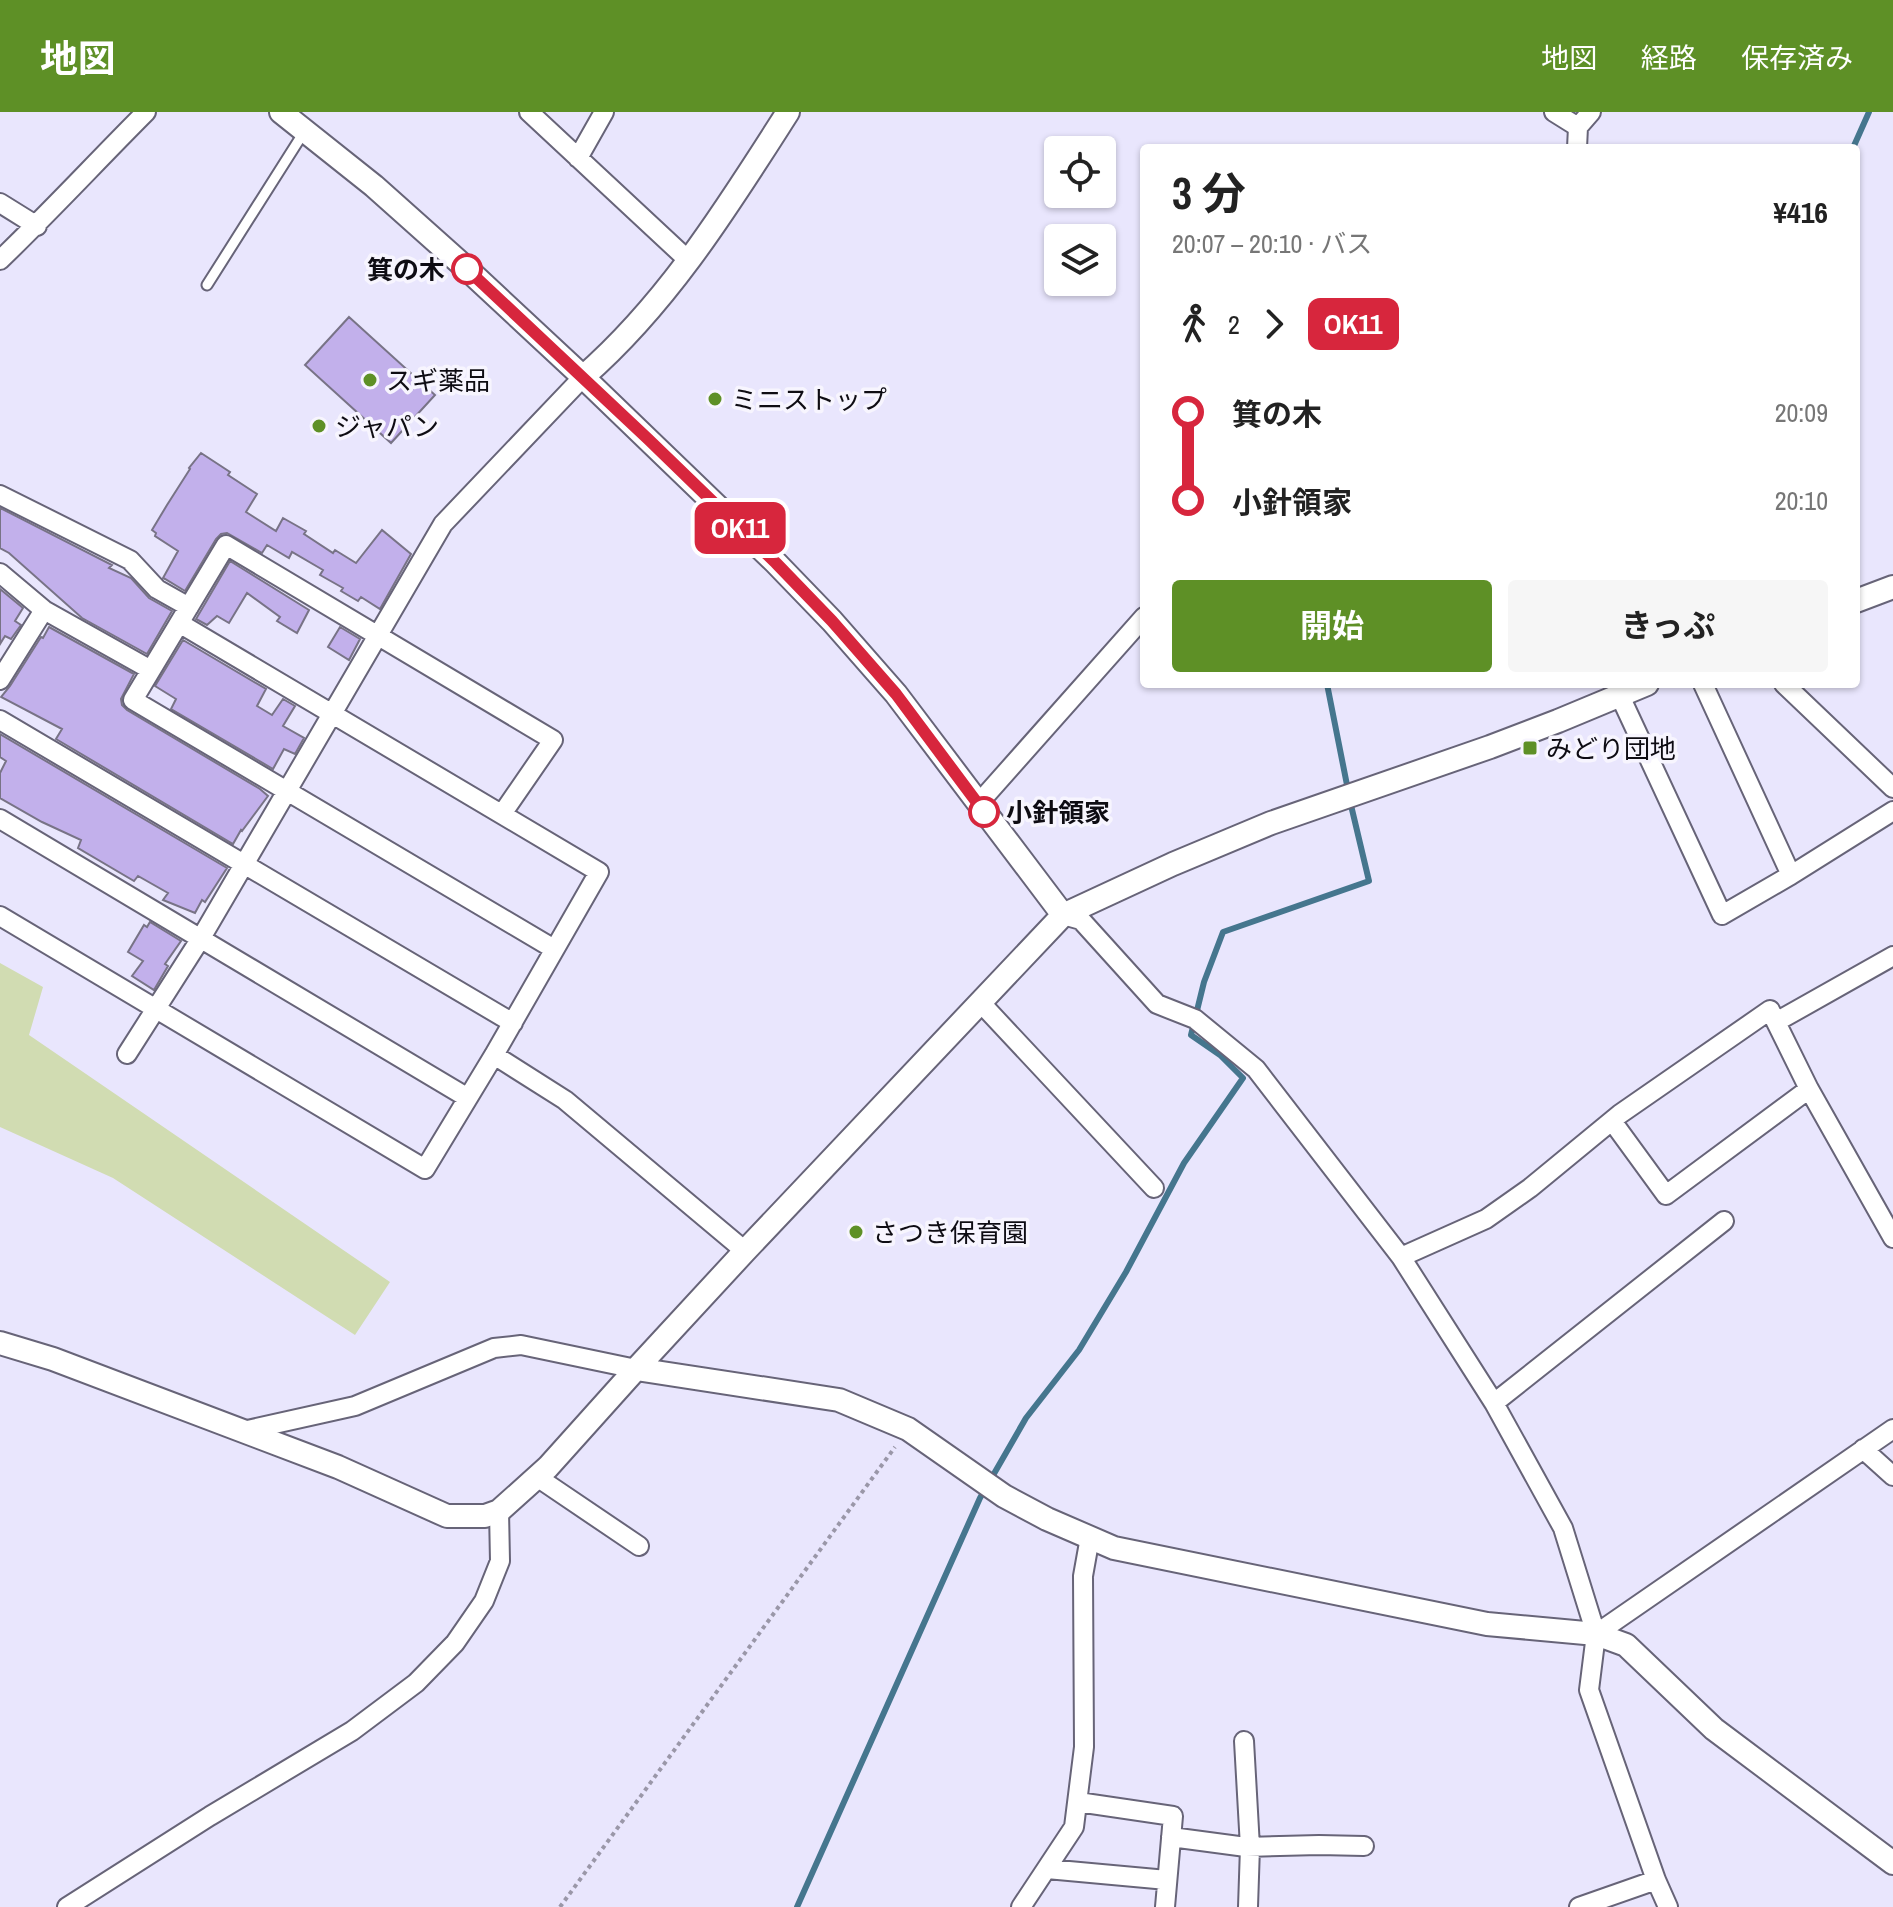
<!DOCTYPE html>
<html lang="ja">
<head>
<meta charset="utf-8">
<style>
	body { margin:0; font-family:"Archivo Narrow","Noto Sans JP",sans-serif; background:#f6f6f6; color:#222; height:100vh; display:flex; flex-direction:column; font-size:30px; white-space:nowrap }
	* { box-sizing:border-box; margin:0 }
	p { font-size:26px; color:#767676 }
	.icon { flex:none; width:44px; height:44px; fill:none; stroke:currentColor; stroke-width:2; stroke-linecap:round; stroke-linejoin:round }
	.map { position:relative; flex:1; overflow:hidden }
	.panel { position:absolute; left:1140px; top:32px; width:720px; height:544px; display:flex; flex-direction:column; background:#fff; border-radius:8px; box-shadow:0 2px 6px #0004 }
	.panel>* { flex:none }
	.badge { padding:0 16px; border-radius:12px; font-size:28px; line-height:52px }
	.controls { position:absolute; left:1044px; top:24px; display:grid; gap:16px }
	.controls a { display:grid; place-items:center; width:72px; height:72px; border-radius:8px; background:#fff; box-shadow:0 2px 6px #0004; font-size:40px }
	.map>.badge { position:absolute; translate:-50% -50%; box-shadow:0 0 0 4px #fff }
	.legs { display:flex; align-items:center; gap:12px; height:88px; padding:0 32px; font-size:26px }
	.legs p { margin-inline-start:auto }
	.head { display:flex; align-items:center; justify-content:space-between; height:136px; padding:0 32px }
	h1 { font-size:44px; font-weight:700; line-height:60px }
	.action { display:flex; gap:16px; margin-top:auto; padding:16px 32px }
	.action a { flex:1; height:92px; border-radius:8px; background:#5e9026; color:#fff; font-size:32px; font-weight:700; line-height:92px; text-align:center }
	.action a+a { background:#f6f6f6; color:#222 }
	ul { padding:0 32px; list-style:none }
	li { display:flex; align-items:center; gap:28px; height:88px; font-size:30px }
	li i { display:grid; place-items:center; width:12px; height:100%; margin:0 10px; background:currentColor }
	li i::after { content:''; width:20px; height:20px; margin:-10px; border:6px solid; border-radius:50%; background:#fff }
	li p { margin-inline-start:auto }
	li:first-child i { background:linear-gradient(#0000 50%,currentColor 0) }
	li:last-child i { background:linear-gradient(currentColor 50%,#0000 0) }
	header { display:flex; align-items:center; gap:48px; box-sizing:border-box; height:112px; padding:0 40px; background:#5e9026; color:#fff }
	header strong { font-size:38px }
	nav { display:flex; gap:44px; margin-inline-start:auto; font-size:28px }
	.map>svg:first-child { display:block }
	.green { fill:#d1dcb2 }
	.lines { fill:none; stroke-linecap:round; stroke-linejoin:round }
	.stream { stroke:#45768e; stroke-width:6 }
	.building { fill:#c2b0eb; stroke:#787386; stroke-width:2 }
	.service-casing { stroke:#676478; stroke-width:13 }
	.minor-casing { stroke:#676478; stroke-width:22 }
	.tertiary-casing { stroke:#676478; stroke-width:26 }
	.path { stroke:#9a97a8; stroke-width:4; stroke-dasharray:4 4; stroke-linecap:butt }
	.service { stroke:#fff; stroke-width:9 }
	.minor { stroke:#fff; stroke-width:18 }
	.tertiary { stroke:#fff; stroke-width:22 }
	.line-1-casing { stroke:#fff; stroke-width:18 }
	.line-1 { stroke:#d7263d; stroke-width:12 }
	.stop-1-dot { fill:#fff; stroke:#d7263d; stroke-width:4 }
	.poi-dot { fill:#5e9026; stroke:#f7f5fe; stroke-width:3 }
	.labels { text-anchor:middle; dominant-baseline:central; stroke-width:7; stroke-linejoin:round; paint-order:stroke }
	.stop-label { font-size:26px; font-weight:bold; fill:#0e0c13; stroke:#f7f5fe; text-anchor:end }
	.poi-label { font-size:26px; fill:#0e0c13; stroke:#f7f5fe; text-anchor:start }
</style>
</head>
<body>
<header>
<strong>地図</strong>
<nav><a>地図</a><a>経路</a><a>保存済み</a></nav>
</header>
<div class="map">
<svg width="1893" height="1795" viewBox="0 0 1893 1795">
	<rect width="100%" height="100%" fill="#e9e6fd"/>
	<path class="green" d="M 0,851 L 43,875 L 29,923 L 390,1170 L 355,1223 L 113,1066 L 0,1015 Z"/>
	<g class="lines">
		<path class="stream" d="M 1853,36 L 1869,0
			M 1327,572 L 1348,678
			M 797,1795 L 980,1386 L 1026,1306 L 1079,1238 L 1126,1160 L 1184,1051 L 1243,966 L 1220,943 L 1191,923 L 1204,870 L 1223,820 L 1369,769 L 1350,689"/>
	</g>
	<path class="building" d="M 349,205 L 435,283 L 391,331 L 305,253 Z
		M 201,341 L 230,360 L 228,363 L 257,382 L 246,400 L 276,419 L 283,406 L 306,419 L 304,422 L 333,441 L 335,438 L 356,451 L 382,418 L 411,442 L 380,497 L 361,485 L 358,489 L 341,479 L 343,476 L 320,463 L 323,458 L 292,440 L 289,446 L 267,433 L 262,441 L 227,421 L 221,422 L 216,427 L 185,479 L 165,467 L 163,466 L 178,439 L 155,424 L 156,421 L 152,418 L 167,393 L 190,357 L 189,356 Z
		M 0,396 L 112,453 L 109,456 L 131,466 L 149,486 L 172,499 L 147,542 L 82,506 L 9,441 L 0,436 Z
		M 230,449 L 309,498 L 297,521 L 277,509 L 280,505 L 247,481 L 229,511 L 217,504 L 207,513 L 196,507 Z
		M 0,477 L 23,496 L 15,509 L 21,513 L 11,527 L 5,524 L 0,532 Z
		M 49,515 L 134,562 L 121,587 L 122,593 L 127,598 L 260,677 L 268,684 L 242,719 L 241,718 L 233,732 L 56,627 L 62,617 L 1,585 L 10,574 L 41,525 L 43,526 Z
		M 340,515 L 360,527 L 349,548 L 328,535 Z
		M 183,528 L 266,577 L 257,594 L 272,603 L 283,587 L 295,594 L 283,614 L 304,626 L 295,642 L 284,637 L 273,657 L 171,597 L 176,587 L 155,574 Z
		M 0,622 L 227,756 L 205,790 L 202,788 L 195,801 L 163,788 L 168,781 L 138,764 L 134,769 L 78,736 L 81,728 L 42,710 L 0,686 L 0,661 L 6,649 L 0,645 Z
		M 150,810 L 181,829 L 165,852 L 168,854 L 154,878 L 132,864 L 143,849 L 128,840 L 144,813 L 147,815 Z"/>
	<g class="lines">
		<g class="service-casing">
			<path id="service" d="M 207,173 L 304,20"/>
		</g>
		<g class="minor-casing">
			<path id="minor" d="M 529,0 L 688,148
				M 1554,0 L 1578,15
				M 1577,36 L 1578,15 L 1591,0
				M 578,46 L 604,0
				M 0,91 L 37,114
				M 0,148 C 50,100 97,49 146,0
				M 0,383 L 130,448 L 157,477 L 189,495
				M 0,461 L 44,498 L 151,558
				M 0,568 L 44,498
				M 1703,572 L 1791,763
				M 1784,572 L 1893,676
				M 1620,584 L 1722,803 L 1791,763 L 1893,699
				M 0,608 L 513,911
				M 978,692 L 1144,505
				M 502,702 L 553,628 L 226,433 L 133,588 L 554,837
				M 0,707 L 468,986
				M 1063,803 L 1081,808 L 1157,892 L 1195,907 L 1256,957 L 1401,1145 L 1494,1291 L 1563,1416 L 1596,1522 L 1589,1578 L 1656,1768 L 1668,1795
				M 0,804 L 425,1057 L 494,943 L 599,760 L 179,511
				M 980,890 L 1154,1076
				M 1776,910 L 1893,844
				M 127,942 L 201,826 L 443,412 L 583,265
				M 494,943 L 565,988 L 745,1139
				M 1612,1009 L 1666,1083 L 1809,977
				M 1401,1145 L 1486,1107 L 1530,1076 L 1620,1002 L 1770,898 L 1809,977 L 1893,1126
				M 1494,1291 L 1724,1109
				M 243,1319 L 355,1294 L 494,1236 L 521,1233 L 636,1257
				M 1863,1337 L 1893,1364
				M 537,1365 L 639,1434
				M 1596,1522 L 1893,1317
				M 1244,1629 L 1250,1735 L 1248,1795
				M 1078,1690 L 1173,1704 L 1165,1795
				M 1171,1725 L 1246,1735 L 1319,1733 L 1364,1734
				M 1047,1757 L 1167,1768
				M 67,1795 L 210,1704 L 352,1619 L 416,1571 L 455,1531 L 484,1489 L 500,1449 L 499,1399
				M 1021,1795 L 1074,1715 L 1084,1635 L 1083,1464 L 1090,1425
				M 1579,1795 L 1656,1768"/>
		</g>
		<g class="tertiary-casing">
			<path id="tertiary" d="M 281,0 L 374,74 L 467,157 L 583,265 L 776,451 L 832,509 L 896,582 L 1063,803
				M 583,265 C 668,191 728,94 788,0
				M 1856,489 L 1893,475
				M 0,1231 L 53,1247 L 338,1355 L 447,1404 L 485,1404 L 499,1399 L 548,1355 L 636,1257 L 745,1139 L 1063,803 L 1173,752 L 1271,711 L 1490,635 L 1558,609 L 1647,572
				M 636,1257 L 839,1288 L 908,1317 L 1004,1384 L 1047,1407 L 1114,1436 L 1487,1512 L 1596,1522 L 1626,1533 L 1714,1617 L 1893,1751"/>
		</g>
		<path class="path" d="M 560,1795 L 895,1335"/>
		<use href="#service" class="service"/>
		<use href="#minor" class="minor"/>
		<use href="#tertiary" class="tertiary"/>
	</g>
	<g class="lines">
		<g class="line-1-casing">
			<path id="line-1" d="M 467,157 L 648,327 L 776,451 L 832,509 L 896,582 L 984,700"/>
		</g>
		<use href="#line-1" class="line-1"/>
	</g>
	<g class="stop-1-dot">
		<circle cx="467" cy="157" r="14"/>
		<circle cx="984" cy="700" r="14"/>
	</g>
	<g class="poi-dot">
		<circle cx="370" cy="268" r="8"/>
		<circle cx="715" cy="287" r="8"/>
		<circle cx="319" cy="314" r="8"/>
		<rect x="1522" y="628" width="16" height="16" rx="4"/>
		<circle cx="856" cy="1120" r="8"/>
	</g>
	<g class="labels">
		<g class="stop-label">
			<text x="445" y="157">箕の木</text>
			<text x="1006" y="700" text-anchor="start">小針領家</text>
		</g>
		<g class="poi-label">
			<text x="386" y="268">スギ薬品</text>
			<text x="731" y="287">ミニストップ</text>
			<text x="335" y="314">ジャパン</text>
			<text x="1546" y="636">みどり団地</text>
			<text x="872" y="1120">さつき保育園</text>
		</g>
	</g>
</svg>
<div class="controls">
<a><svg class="icon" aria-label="locate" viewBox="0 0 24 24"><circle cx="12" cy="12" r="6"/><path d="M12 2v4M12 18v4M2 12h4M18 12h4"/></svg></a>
<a><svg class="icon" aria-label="layers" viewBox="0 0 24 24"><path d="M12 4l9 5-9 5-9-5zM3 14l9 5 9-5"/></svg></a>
</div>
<b class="badge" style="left:740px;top:416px;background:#d7263d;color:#fff">OK11</b>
<section class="panel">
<div class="head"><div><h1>3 分</h1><p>20:07 – 20:10 · バス</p></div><b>¥416</b></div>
<div class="legs"><svg class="icon" aria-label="walk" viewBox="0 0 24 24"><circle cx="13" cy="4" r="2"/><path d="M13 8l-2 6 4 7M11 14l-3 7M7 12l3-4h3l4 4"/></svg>2<svg class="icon" aria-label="forward" viewBox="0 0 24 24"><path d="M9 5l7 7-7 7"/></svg><b class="badge" style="background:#d7263d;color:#fff">OK11</b></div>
<ul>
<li><i style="color:#d7263d"></i><b>箕の木</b><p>20:09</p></li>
<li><i style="color:#d7263d"></i><b>小針領家</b><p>20:10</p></li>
</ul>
<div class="action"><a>開始</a><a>きっぷ</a></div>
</section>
</div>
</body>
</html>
